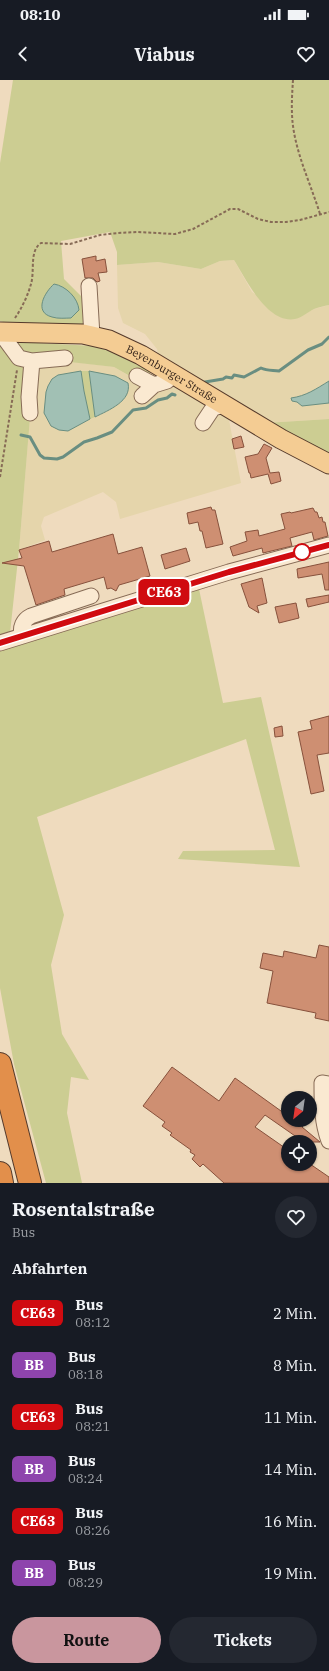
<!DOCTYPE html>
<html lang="de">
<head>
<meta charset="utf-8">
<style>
	body { margin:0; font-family:"IBM Plex Serif",serif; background:#242831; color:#f1f3f6; height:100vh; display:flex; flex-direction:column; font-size:15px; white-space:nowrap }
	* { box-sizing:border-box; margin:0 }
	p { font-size:13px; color:#9ea1a6 }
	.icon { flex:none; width:22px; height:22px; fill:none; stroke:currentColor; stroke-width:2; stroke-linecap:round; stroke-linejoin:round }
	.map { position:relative; height:1103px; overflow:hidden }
	.side { display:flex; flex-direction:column; background:#171b24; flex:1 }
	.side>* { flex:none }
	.badge { padding:0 8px; border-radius:6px; font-size:14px; line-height:26px }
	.needle { width:26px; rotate:209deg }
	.tools { position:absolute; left:281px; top:1011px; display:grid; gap:8px }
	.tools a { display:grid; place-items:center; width:36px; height:36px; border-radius:50%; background:#171b24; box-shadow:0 1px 3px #0004; font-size:20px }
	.map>.badge { position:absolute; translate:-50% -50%; box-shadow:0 0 0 2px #fff }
	h2 { padding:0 12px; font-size:15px; line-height:36px }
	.round { display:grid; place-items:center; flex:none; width:42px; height:42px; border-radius:21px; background:#242831 }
	.overview { display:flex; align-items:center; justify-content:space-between; height:68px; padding:0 12px }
	h1 { font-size:19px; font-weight:700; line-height:30px }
	.cta { display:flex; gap:8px; margin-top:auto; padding:8px 12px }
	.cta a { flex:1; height:46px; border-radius:24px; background:#c9969e; color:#111; font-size:16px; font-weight:700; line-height:46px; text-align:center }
	.cta a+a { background:#242831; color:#f1f3f6 }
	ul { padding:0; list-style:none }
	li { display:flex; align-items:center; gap:12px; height:52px; padding:0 12px }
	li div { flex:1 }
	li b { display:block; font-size:15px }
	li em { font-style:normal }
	li .badge { min-width:44px; font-weight:700; text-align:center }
	.status { display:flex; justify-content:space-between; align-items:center; height:28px; padding:0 20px; background:#171b24; direction:ltr }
	.status svg { height:11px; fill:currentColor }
	header { display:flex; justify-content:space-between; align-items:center; height:52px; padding:0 12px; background:#171b24; font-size:18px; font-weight:700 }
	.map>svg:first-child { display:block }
	.farmland { fill:#e5d5ab }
	.green { fill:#cccd92 }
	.water { fill:#a1c0b4; stroke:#698e81 }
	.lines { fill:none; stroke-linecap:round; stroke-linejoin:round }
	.stream { stroke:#698e81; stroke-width:3 }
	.building { fill:#ce8f72; stroke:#87513c }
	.minor-casing { stroke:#876b56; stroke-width:17 }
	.major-casing { stroke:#553a2b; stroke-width:21 }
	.highway-casing { stroke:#553a2b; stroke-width:24 }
	.path { stroke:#876b56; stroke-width:2; stroke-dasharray:3 2; stroke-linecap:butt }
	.minor { stroke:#fae9d1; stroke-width:15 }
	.major { stroke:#f4cc93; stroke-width:19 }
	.highway { stroke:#e28f4b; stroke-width:22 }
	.line-casing { stroke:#fff; stroke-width:9 }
	.line { stroke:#d00b10; stroke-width:6 }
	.stop-dot { fill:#fff; stroke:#d00b10; stroke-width:2 }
	.labels { text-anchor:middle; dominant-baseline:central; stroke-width:4; stroke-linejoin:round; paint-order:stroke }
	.street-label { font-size:11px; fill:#36251b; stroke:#f6e6ce }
</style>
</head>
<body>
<div class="status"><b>08:10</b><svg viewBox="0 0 49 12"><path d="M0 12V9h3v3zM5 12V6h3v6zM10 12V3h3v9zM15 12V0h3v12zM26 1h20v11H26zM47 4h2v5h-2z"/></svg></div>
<header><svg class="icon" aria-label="back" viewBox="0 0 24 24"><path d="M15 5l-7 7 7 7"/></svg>Viabus<svg class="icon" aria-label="heart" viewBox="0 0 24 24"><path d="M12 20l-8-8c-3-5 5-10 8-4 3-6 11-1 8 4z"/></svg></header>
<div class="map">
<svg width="329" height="1103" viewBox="0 0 329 1103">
	<rect width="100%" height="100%" fill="#efdbbe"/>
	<path class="farmland" d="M 234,180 L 252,212 L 295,239 L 314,229 L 329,225 L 329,339 L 265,343 L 235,325 L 229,340 L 241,403 L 120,439 L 116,422 L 103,412 L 44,437 L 41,446 L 45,460 L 19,470 L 35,277 L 114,287 L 141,303 L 159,279 L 157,269 L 145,254 L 123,243 L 118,228 L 117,185 L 158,182 L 201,189 L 220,181 Z"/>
	<path class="green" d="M 13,0 L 329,0 L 329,225 C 324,226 319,227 314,229 C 308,232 301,238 295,239 C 267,244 246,199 234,180 L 220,181 L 201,189 L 158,182 L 117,185 L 117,172 L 110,152 L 61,161 L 64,199 L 83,218 L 84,249 L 14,245 L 0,241 L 0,83 Z
		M 0,261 L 94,266 L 109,269 L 152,290 L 142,303 L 114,287 L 35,278 L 19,470 L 10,553 L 199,509 L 223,623 L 261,617 L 300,787 L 178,779 L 183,771 L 275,770 L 246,659 L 37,737 L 64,835 L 51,885 L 62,954 L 89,1000 L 71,997 L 67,1033 L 82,1103 L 46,1103 L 14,984 L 0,908 Z
		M 81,291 L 89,291 L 95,337 L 90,339 L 84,311 Z
		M 329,339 L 329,378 L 265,343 Z"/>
	<path class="water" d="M 54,204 C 66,206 78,218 79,230 L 71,238 C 66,238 58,239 52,237 C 33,232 45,212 54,204 Z
		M 81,291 L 84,311 L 90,339 L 68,351 L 59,350 L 51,346 L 44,333 L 46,312 L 48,306 L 52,299 L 58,295 Z
		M 89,291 L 115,296 L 128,303 C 132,321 109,330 95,337 Z
		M 329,301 L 329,323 L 302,326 L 297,322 L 292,321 L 291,318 C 306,316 316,309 329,301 Z"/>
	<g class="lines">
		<path class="stream" d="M 205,302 L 223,299 L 226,297 L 232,298 L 234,295 L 244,297 L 261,288 C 267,291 273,290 279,291 L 308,270 L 322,264 L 329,257
			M 21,355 L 30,357 L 40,375 L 44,378 L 57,379 L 63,377 L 84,362 L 97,358 L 112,352 L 133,330 L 146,328 L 158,320 L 167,318 L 172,314 L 175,315"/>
	</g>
	<path class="building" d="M 96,176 L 96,181 L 105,179 L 107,192 L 98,193 L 100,201 L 97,202 L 93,198 L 85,198 L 82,179 Z
		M 241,356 L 244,367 L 234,369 L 232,359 Z
		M 264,364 L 272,368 L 266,378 L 270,393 L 279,392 L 281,401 L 271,404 L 268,394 L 251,398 L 250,393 L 249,393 L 245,377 L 258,374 Z
		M 211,427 L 212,430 L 215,430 L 223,464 L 206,468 L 202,451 L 200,451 L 198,442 L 189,444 L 187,433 Z
		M 313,428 L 315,432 L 317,432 L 319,438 L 322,437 L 323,442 L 325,442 L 328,456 L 314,460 L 312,452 L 290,458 L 292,466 L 263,473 L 262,468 L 233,476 L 230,467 L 247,461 L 245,452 L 258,450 L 259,456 L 285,449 L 281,434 L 290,432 L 291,433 Z
		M 113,454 L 118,474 L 142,467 L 150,496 L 119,505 L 116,511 L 111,508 L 107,509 L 104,497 L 64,509 L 65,515 L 36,525 L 24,486 L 2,483 L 22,478 L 19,470 L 49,461 L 52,472 Z
		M 186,468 L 190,481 L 165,489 L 161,475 Z
		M 329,482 L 329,510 L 325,510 L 322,494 L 298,498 L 297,489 Z
		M 262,498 L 267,523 L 257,526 L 259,533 L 249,527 L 241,504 Z
		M 329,515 L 329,522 L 308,527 L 306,519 Z
		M 296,523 L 299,538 L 279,543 L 275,527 Z
		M 329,636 L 329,673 L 317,675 L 324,711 L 311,714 L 298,652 L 312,649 L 310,641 Z
		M 282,646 L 283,656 L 275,657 L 274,648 Z
		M 319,865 L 329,867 L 329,941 L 315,938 L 316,933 L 267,923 L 273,891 L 260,888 L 263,873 L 283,877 L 284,871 L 316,878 Z
		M 172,987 L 219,1021 L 235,998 L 288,1036 L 288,1040 L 294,1040 L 303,1046 L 302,1047 L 320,1062 L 295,1062 L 298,1058 L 265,1035 L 255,1047 L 288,1070 L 288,1084 L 310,1084 L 329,1097 L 329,1103 L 224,1103 L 203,1084 L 200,1087 L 192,1079 L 195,1075 L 190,1072 L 191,1070 L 170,1055 L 172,1053 L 162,1046 L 165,1042 L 143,1026 Z"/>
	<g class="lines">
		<g class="minor-casing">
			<path id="minor" d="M 89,206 L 92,256
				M 4,252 L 5,259 L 19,278 L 32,281 L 29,317 L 30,333
				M 32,281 L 65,278
				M 137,296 L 154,305 L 167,301 L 173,295
				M 142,316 L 154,305
				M 203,343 L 213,328 L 224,325
				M 22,556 C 20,547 23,540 31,536 L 91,516
				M 0,563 L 229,492 L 329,465
				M 329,1004 L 322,1003 C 322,1024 322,1042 329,1061"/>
		</g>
		<g class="major-casing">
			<g id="major">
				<path id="s1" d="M 0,252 L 83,254 L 109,260 L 141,275 L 281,359 L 329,384"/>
			</g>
		</g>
		<g class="highway-casing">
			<path id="highway" d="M 0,984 L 30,1103
				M 0,1093 L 2,1103"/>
		</g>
		<path class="path" d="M 293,0 C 292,15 291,31 293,46 C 297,76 311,105 320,134
			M 15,238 C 22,228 28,215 31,204 C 35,191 29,171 41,163 L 70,164 L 100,155 L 118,153 L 137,152 L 175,154 L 193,149 L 230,129 L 238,129 L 258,139 L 271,142 L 286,142 L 300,140 L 329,132
			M 0,397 L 17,290"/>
		<use href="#minor" class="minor"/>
		<use href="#major" class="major"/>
		<use href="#highway" class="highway"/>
	</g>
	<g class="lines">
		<g class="line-casing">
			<path id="line" d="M 0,563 L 229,492 L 329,465"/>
		</g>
		<use href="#line" class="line"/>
	</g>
	<circle class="stop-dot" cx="302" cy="472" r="8"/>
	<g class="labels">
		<g class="street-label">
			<text stroke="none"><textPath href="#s1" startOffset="181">Beyenburger Straße</textPath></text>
		</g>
	</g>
</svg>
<div class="tools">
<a><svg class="needle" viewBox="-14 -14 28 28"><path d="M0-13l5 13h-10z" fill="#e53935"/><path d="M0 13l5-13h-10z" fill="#9ea1a6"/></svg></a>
<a><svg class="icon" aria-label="locate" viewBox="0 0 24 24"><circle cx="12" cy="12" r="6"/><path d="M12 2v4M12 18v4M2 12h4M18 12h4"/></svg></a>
</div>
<b class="badge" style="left:164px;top:512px;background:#d00b10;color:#fff">CE63</b>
</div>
<section class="side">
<div class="overview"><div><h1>Rosentalstraße</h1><p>Bus</p></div><a class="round"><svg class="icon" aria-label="heart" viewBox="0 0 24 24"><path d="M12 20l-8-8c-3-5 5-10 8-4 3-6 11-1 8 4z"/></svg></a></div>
<h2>Abfahrten</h2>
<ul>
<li><span class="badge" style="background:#d00b10;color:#fff">CE63</span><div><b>Bus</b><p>08:12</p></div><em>2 Min.</em></li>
<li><span class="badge" style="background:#8e44ad;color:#fff">BB</span><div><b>Bus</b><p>08:18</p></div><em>8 Min.</em></li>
<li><span class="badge" style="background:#d00b10;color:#fff">CE63</span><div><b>Bus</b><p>08:21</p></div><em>11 Min.</em></li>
<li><span class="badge" style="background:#8e44ad;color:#fff">BB</span><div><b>Bus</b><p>08:24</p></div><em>14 Min.</em></li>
<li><span class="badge" style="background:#d00b10;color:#fff">CE63</span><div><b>Bus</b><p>08:26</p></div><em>16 Min.</em></li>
<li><span class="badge" style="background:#8e44ad;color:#fff">BB</span><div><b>Bus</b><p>08:29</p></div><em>19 Min.</em></li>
</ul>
<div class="cta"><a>Route</a><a>Tickets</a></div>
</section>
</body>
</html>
